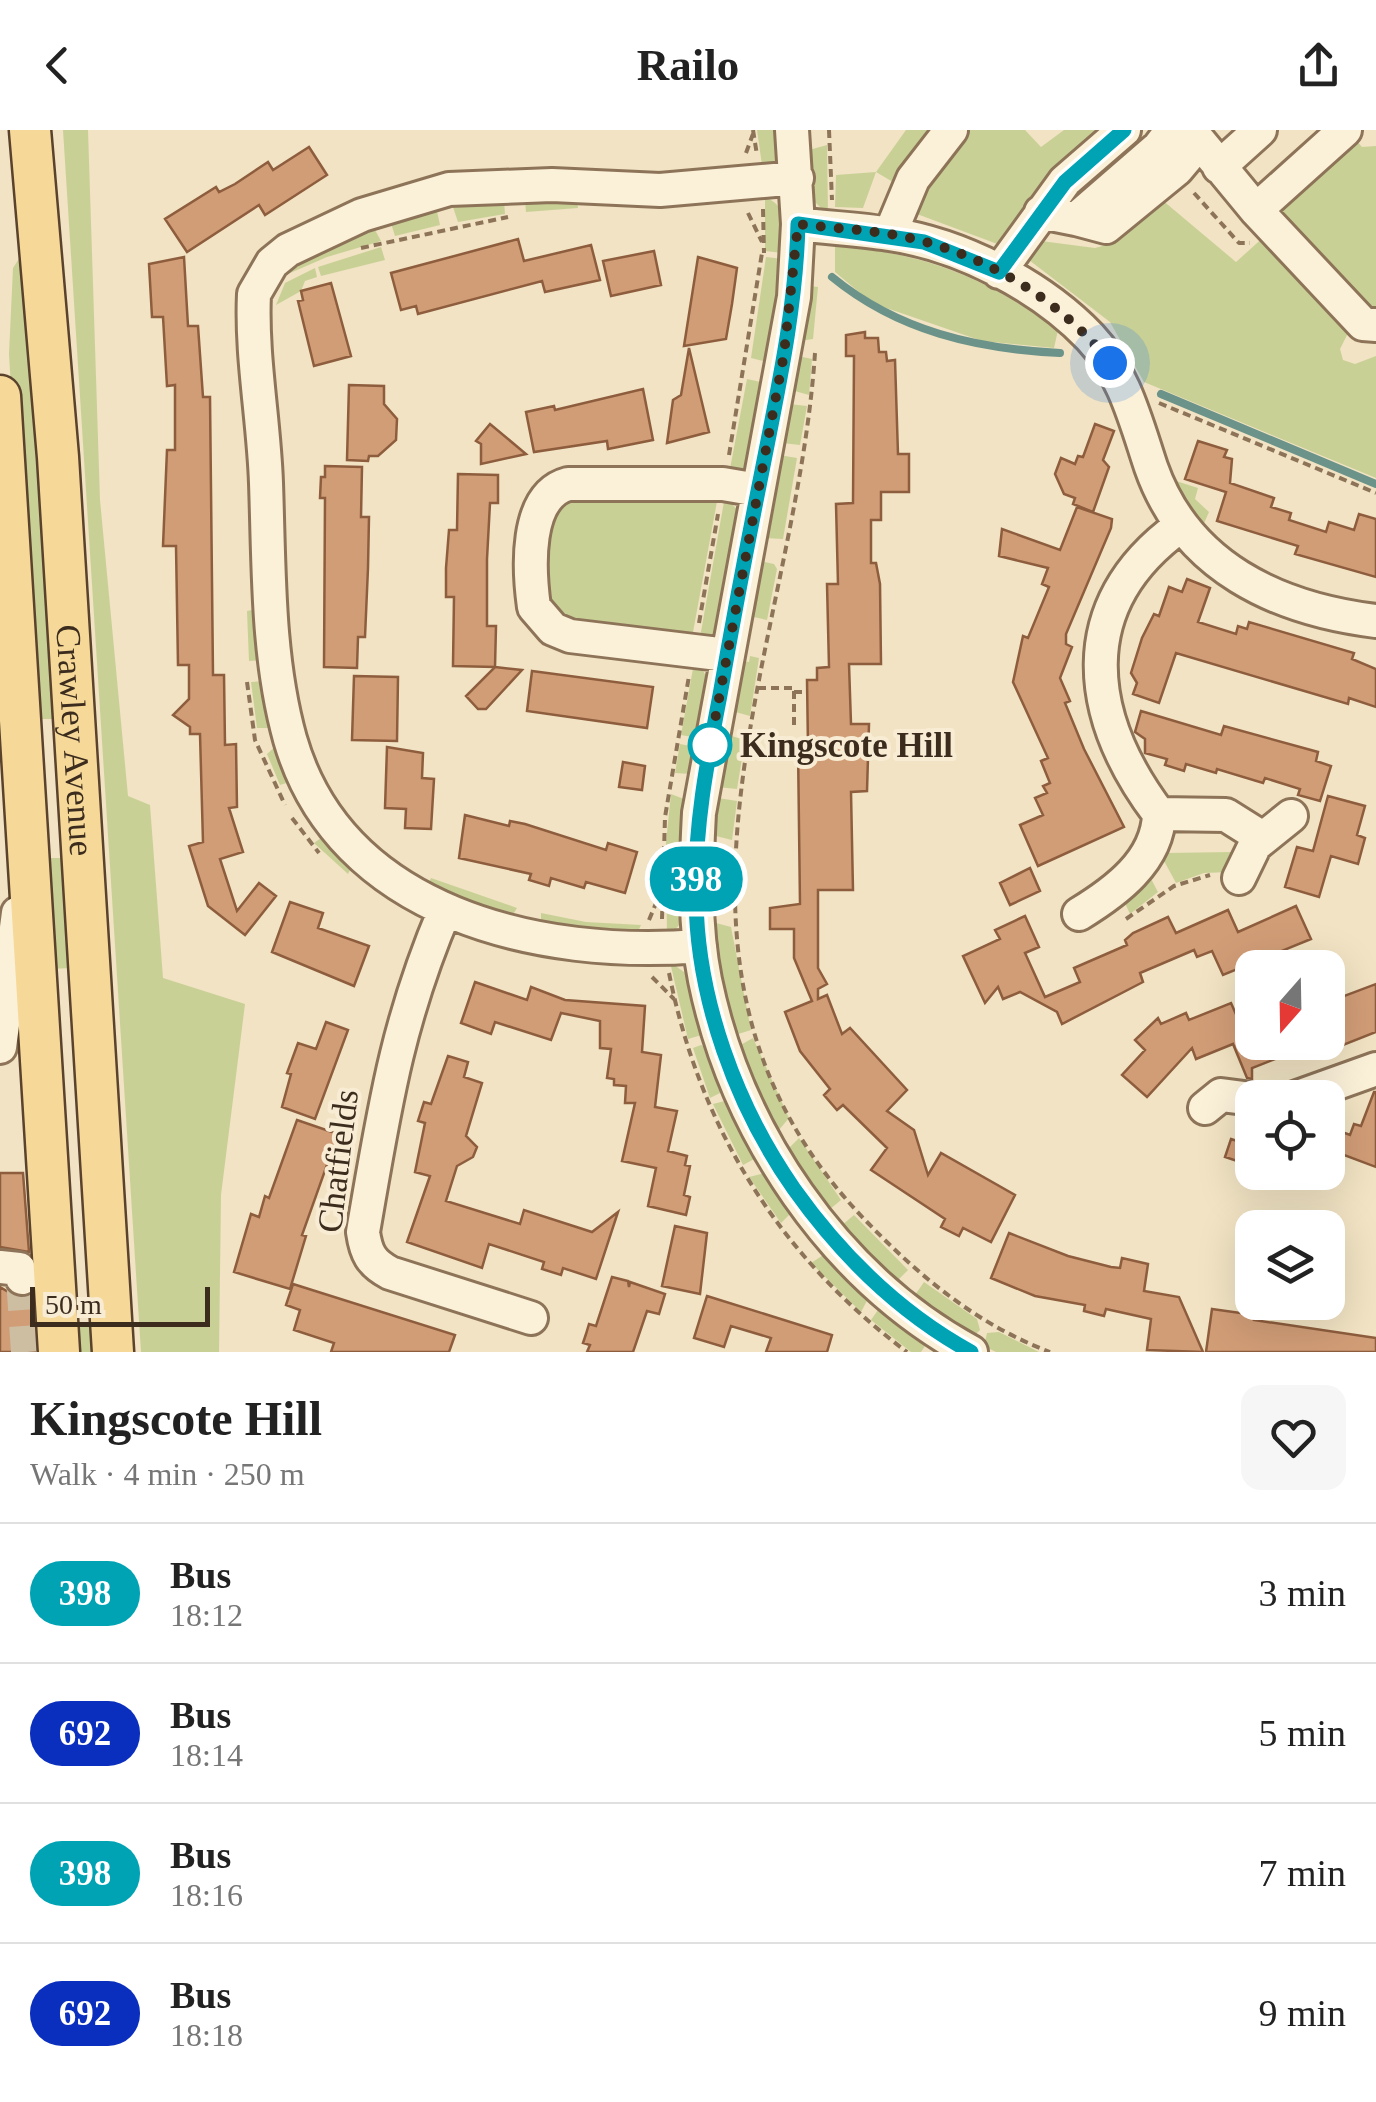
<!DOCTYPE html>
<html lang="en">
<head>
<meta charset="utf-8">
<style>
	body { margin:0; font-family:Georgia,serif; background:#f6f6f6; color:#222; height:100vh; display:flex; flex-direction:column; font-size:38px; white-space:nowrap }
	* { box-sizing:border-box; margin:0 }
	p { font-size:32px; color:#767676 }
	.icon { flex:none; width:55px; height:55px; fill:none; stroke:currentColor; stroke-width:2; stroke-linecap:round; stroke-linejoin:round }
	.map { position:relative; height:1222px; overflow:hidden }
	.sheet { display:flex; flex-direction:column; background:#fff; flex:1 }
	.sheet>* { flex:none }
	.badge { padding:0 20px; border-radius:32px; font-size:35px; line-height:65px }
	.needle { width:65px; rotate:200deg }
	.controls { position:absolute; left:1235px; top:820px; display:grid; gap:20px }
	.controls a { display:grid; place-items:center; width:110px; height:110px; border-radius:20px; background:#fff; box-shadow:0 10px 40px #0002; font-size:50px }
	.scale { position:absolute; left:30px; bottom:25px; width:180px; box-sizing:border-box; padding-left:10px; border:5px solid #3c2c1e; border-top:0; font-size:28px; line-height:35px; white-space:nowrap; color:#3c2c1e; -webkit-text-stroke:8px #f8edd4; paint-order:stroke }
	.you { position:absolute; width:50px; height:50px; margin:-25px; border:8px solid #fff; border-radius:50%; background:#1a73e8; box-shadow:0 0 0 15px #1a73e833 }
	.map>.badge { position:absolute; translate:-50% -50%; box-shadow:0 0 0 5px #fff }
	.round { display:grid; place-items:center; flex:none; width:105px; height:105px; border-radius:20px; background:#f6f6f6 }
	.head { display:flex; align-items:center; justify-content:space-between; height:170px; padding:0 30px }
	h1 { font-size:48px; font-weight:700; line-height:75px }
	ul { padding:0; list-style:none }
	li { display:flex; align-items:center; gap:30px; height:140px; padding:0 30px; border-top:2px solid #e0e0e0 }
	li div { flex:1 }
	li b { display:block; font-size:38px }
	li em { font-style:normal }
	li .badge { min-width:110px; font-weight:700; text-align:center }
	header { display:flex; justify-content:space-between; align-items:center; height:130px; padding:0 30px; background:#fff; font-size:45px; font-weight:700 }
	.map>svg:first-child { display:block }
	.green { fill:#c9d096 }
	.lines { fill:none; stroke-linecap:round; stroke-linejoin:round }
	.stream { stroke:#6c9389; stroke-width:8 }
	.building { fill:#d19d77; stroke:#8d5d3d; stroke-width:2.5 }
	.minor-tunnel { stroke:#cdbea2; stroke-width:32; stroke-dasharray:32 16; stroke-linecap:butt }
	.minor-casing { stroke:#8d7459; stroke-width:38 }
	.major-casing { stroke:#5a422d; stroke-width:45 }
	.path { stroke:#8d7459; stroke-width:4; stroke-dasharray:8 5; stroke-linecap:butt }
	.minor { stroke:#fbf0d8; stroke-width:32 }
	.major { stroke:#f6d999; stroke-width:40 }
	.line-casing { stroke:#fff; stroke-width:22 }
	.line { stroke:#00a3b4; stroke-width:15 }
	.walk { stroke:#3c2c1e; stroke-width:10; stroke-dasharray:0 18 }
	.stop-dot { fill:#fff; stroke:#00a3b4; stroke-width:5 }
	.labels { text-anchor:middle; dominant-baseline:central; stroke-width:8; stroke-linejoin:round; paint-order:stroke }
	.street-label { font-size:35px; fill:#3c2c1e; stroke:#f8edd4 }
	.stop-label { font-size:35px; font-weight:bold; fill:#3c2c1e; stroke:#f8edd4; text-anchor:start }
</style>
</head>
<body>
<header><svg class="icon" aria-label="back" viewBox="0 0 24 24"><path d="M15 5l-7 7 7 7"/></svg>Railo<svg class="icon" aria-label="share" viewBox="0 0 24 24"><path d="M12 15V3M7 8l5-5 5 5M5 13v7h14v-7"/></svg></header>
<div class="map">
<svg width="1376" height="1222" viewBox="0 0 1376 1222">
	<rect width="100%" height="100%" fill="#f1e3c3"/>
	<path class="green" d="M 63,0 L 88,0 L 100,370 L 128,666 L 150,675 L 163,848 L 245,874 L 221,1065 L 219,1222 L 141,1222 Z
		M 757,0 L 779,0 L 780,26 L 763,42 Z
		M 906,0 L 931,0 L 893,52 L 876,42 L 863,78 L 835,77 L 836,45 L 876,42 Z
		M 962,0 L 1025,0 L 1041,17 L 1064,0 L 1100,0 L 1074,22 L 1008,118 L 917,84 L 915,73 Z
		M 1356,10 L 1362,17 L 1376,16 L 1376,186 L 1279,81 Z
		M 827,15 L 828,85 L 813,70 L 809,20 Z
		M 765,67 C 790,77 784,101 783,123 L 765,121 Z
		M 525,69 L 577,71 L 578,78 L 526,82 Z
		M 1161,69 L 1236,132 L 1266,105 L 1345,193 L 1347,205 L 1340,219 L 1343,230 L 1355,234 L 1376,226 L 1376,348 L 1144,252 L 1110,192 L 1029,130 L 1027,124 L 1041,111 L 1095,118 L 1106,115 Z
		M 504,71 L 505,84 L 458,92 L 453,77 Z
		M 436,77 L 440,95 L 395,106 L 390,90 Z
		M 374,98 L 381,111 L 327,127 L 274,150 L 314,121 Z
		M 28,115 L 59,589 L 31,589 L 9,224 L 13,138 Z
		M 835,115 C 927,125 982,145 1058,200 L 1054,218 L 982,211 L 872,173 L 835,142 Z
		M 381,117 L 385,130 L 321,146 L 318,137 Z
		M 766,127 L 783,129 L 767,232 L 751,228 Z
		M 315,138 L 317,147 L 305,151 L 301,161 L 276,175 L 285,153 Z
		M 808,156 L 818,157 L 813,209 L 800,211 Z
		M 798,226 L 812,229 L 809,265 L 791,260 Z
		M 747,249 L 765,253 L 750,332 L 745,339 L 729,344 Z
		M 789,274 L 807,276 L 800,315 L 782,313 Z
		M 779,325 L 797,328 L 783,409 L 765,408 Z
		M 1176,351 L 1198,358 L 1195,369 L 1209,382 L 1202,398 Z
		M 718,366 L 691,513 L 570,497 L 550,484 L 543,424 L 557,369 Z
		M 725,366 L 739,382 L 718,503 L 699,513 Z
		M 759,431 L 774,434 L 777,439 L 767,490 L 749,486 Z
		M 258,479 L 263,530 L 249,531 L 247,481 Z
		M 750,526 L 759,528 L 750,586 L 732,581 L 742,531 L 749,532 Z
		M 694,533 C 720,547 703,585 698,608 L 681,605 Z
		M 265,551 L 274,598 L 257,598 L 251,552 Z
		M 728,605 L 745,610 L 737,659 L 717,657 Z
		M 680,614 L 690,616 L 689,624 L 697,625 L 690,644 L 675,643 Z
		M 277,615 L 293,651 L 280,655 L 267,624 Z
		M 671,664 L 689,671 L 683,791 L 667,808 L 666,712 Z
		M 718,668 L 737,671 L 732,710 L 712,705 Z
		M 321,708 L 352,736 L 348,744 L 314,713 Z
		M 711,719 L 731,721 L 731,780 L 710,778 Z
		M 1233,722 L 1229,742 L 1204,743 L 1176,753 L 1163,729 L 1166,723 Z
		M 40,728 L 67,728 L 73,838 L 47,839 Z
		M 1149,745 L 1158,762 L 1130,784 L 1125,773 L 1129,763 Z
		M 431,748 L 517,778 L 509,791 L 426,759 Z
		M 541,783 L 586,792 L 641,795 L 636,806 L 541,801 Z
		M 716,793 L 731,797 L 751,900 L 735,905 L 726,882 L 711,795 Z
		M 670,832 L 691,847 L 705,904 L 688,909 Z
		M 753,908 L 789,988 L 778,1001 L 772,1000 L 737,917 Z
		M 701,915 L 711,919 L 726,960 L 710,968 L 693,918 Z
		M 725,971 L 732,972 L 758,1027 L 743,1035 L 713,974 Z
		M 799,1008 L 841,1070 L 829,1080 L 785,1022 Z
		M 769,1042 L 794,1080 L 781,1093 L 749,1047 Z
		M 854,1085 L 908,1140 L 895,1153 L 841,1096 Z
		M 828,1122 L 870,1165 L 861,1182 L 811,1133 Z
		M 924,1152 L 977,1189 L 980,1200 L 972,1208 L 913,1168 Z
		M 880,1177 L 927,1213 L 921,1222 L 911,1222 L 871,1190 Z
		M 97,1194 L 98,1222 L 70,1222 L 68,1195 Z
		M 999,1202 L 1039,1222 L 996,1222 L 984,1216 L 987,1203 Z"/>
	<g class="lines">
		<path class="stream" d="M 832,147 C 898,201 976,219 1060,223
			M 1161,264 L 1376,354"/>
	</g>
	<path class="building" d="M 309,17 L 327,45 L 265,85 L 259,75 L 187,122 L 165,89 L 216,57 L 219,62 L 235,54 L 268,32 L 273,40 Z
		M 518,109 L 524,131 L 591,115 L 600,150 L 545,162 L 542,151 L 418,184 L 416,176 L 401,180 L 391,143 Z
		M 654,121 L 661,155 L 611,166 L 603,131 Z
		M 184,127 L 188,196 L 198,196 L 203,267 L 210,267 L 213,545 L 224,545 L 225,615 L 236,614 L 237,677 L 229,678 L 243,722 L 220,729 L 237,781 L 259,753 L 276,766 L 245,805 L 208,776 L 189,716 L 203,712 L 200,604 L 190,604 L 190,597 L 173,585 L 189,569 L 189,535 L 178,535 L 176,416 L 163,416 L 167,320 L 175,320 L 175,255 L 167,256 L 163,187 L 152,187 L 149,134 Z
		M 698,127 L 737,138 L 732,174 L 726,209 L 684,216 Z
		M 331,153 L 351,226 L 314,236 L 298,171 L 303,170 L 301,161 Z
		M 865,202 L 865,208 L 878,208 L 879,222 L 886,222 L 887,231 L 895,230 L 898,324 L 909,324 L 909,362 L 881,362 L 881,390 L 871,390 L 871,433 L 876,433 L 880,454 L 881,534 L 849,534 L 851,594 L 869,594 L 867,661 L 851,662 L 853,760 L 818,760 L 818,838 L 827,854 L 818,859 L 818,869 L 827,865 L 842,904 L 850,898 L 907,960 L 887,981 L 914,1000 L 928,1045 L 941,1023 L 1015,1065 L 991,1112 L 963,1098 L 959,1106 L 941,1097 L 945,1089 L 871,1040 L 887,1018 L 843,975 L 837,980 L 824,965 L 830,959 L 800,921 L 785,882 L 812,871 L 794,828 L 794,799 L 770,799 L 770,778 L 800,774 L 798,617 L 808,617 L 807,550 L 817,550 L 817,538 L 829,537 L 827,454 L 838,454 L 836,374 L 853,373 L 854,226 L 846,226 L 846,205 Z
		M 689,218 L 709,302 L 667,313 L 673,270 L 681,265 Z
		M 349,255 L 384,256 L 384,274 L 397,289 L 396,310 L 378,326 L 369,326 L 368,331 L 347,330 Z
		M 643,259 L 653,310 L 608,319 L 607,311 L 534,322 L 526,282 L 554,276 L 555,280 Z
		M 490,294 L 526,324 L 481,334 L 481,314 L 476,311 Z
		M 1095,294 L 1114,301 L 1103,330 L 1109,337 L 1093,382 L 1073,374 L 1075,368 L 1064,364 L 1055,344 L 1061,328 L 1075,334 L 1078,326 L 1083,327 Z
		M 1198,311 L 1227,320 L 1224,327 L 1232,329 L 1230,353 L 1274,368 L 1271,377 L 1291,383 L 1289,390 L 1326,402 L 1329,392 L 1354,400 L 1359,384 L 1376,389 L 1376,447 L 1295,424 L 1298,416 L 1217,391 L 1226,362 L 1185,349 Z
		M 325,336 L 362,337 L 361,387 L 369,387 L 368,438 L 365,507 L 358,507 L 357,538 L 324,537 L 325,368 L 320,368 L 321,347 L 325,347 Z
		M 458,344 L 498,345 L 498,373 L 490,373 L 487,429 L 487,496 L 496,496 L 495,537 L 453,536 L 454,467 L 446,467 L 446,438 L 449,400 L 457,400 Z
		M 1077,377 L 1112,389 L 1111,398 L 1066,504 L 1066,514 L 1072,517 L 1060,548 L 1070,571 L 1065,573 L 1084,619 L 1124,697 L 1038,736 L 1020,695 L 1043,685 L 1035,668 L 1047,663 L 1043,656 L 1050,653 L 1041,631 L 1048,628 L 1013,552 L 1023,506 L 1028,508 L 1049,457 L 1042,454 L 1048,438 L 999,426 L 1002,399 L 1060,420 Z
		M 1187,449 L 1210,458 L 1198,492 L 1236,504 L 1238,496 L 1247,499 L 1249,492 L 1354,523 L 1352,529 L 1376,539 L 1376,577 L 1349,568 L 1348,574 L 1176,523 L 1159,573 L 1133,564 L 1137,553 L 1131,543 L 1142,508 L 1154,484 L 1159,486 L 1169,457 L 1182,462 Z
		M 495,537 L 522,540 L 486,579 L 478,579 L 466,566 Z
		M 532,541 L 653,557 L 647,598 L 527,581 Z
		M 354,546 L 398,547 L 397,611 L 352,610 Z
		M 1141,581 L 1221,605 L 1224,596 L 1318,622 L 1316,631 L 1331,636 L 1320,671 L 1298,665 L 1300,659 L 1265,648 L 1263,653 L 1217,639 L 1216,643 L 1186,634 L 1184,641 L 1165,635 L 1167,629 L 1145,623 L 1145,609 L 1135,602 Z
		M 387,617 L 423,623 L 422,648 L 434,649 L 431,699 L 405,698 L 406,679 L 385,678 Z
		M 623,632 L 645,636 L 642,660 L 619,657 Z
		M 1328,666 L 1365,676 L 1357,705 L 1365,708 L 1358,734 L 1331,726 L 1319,767 L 1285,757 L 1297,717 L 1313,721 Z
		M 465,685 L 509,696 L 510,691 L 525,694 L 606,720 L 608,713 L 637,722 L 625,763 L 586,752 L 584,758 L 551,748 L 549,756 L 529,750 L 531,744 L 459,728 Z
		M 1030,738 L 1040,761 L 1010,775 L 1000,753 Z
		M 290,772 L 323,783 L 318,798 L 369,816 L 354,856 L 272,822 Z
		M 1296,776 L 1311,809 L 1223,845 L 1212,821 L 1197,827 L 1194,820 L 1140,843 L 1143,852 L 1062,894 L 1057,882 L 1020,862 L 1003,869 L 998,857 L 985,873 L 963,826 L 1000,809 L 995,800 L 1025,786 L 1039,817 L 1025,823 L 1045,867 L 1080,852 L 1074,838 L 1127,815 L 1125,810 L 1133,803 L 1168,787 L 1176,803 L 1228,780 L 1238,802 Z
		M 475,852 L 527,870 L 531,857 L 565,870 L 645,876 L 642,922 L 661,925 L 655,977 L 677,981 L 668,1021 L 687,1026 L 685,1035 L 690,1036 L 684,1065 L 690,1067 L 686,1085 L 648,1076 L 656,1038 L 622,1031 L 635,973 L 625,973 L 626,956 L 614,955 L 614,949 L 607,948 L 611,919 L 600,918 L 600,891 L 561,883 L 551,910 L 495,892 L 491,904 L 461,893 Z
		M 1376,854 L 1376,902 L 1328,921 L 1328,872 Z
		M 1231,873 L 1243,900 L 1252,896 L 1252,912 L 1314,914 L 1252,938 L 1252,949 L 1247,948 L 1233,914 L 1196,929 L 1192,918 L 1147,967 L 1122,945 L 1145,920 L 1135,910 L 1158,888 L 1161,894 L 1186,883 L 1189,890 Z
		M 326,892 L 348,900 L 315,989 L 282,977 L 291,944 L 287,943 L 298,913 L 316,919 Z
		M 448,926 L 468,932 L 464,947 L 482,953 L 466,1006 L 477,1017 L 473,1027 L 457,1036 L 446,1071 L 520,1094 L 524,1080 L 592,1102 L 618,1082 L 596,1149 L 563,1138 L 561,1145 L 542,1139 L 544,1132 L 489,1114 L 482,1138 L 407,1112 L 430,1046 L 415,1042 L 425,993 L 418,991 L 424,972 L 431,974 Z
		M 1374,962 L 1376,962 L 1376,1037 L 1336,1022 L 1342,1002 L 1350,1005 L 1354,994 L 1361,996 Z
		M 297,990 L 338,1004 L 302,1105 L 306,1106 L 290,1159 L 234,1142 L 251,1084 L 259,1087 L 265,1066 L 269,1068 Z
		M 1231,1009 L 1252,1016 L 1252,1036 L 1225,1027 Z
		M 0,1043 L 23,1043 L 29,1122 L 0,1117 Z
		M 675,1096 L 707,1103 L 700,1164 L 662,1156 Z
		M 1009,1103 L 1068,1126 L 1111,1137 L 1120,1138 L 1122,1128 L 1148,1134 L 1144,1161 L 1179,1167 L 1203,1222 L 1147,1220 L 1151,1189 L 1106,1179 L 1104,1186 L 1084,1181 L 1085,1175 L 1035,1166 L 991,1148 Z
		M 612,1147 L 628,1151 L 629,1157 L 630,1152 L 665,1164 L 659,1184 L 647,1181 L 633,1222 L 587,1222 L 590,1215 L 583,1213 L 586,1204 L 589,1194 L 596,1196 Z
		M 293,1154 L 455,1205 L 449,1222 L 331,1222 L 334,1213 L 294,1200 L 300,1180 L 286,1175 Z
		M 0,1157 L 17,1167 L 32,1165 L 35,1222 L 0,1222 Z
		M 707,1166 L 832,1205 L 827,1222 L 766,1222 L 771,1208 L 731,1196 L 724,1217 L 694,1208 Z
		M 1212,1179 L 1255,1185 L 1254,1190 L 1376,1208 L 1376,1222 L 1206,1222 Z"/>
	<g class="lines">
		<path class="minor-tunnel" d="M 22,1148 L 27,1222"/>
		<g class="minor-casing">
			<path id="minor" d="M 792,0 L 798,94 L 794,167 L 699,683 C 696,739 694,795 705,850 C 736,1001 833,1147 971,1222
				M 1190,0 L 1256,80 L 1363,194 L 1376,195
				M 1219,37 L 1260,0
				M 1256,80 L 1345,0
				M 1041,82 L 1076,89 L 1159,17 L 1172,0
				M 1076,89 L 1106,97 L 1177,39 L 1198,14
				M 798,94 C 828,98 859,99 889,104 C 960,114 1040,155 1090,207 C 1124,243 1136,292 1151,337 C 1186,437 1277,479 1376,491
				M 890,104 L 913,49 L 951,0
				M 999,142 L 1065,51 L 1124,0
				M 727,525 L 570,506 L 553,499 L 534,477 C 529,441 524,366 568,354 L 723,354 L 758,360
				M 1159,684 C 1086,587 1070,476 1179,397
				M 1239,748 L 1255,715 L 1291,686
				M 445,780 C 396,895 384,981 363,1102 C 366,1123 371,1133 390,1143 L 531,1188
				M 1079,784 C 1115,762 1158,731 1159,684 L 1226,685 L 1261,707
				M 700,816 C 540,829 340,784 290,609 C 267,527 269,437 266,353 C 264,291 251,226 254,164 L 272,133 L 288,120 L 362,85 L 449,59 L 552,55 L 660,60 L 797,48
				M 0,917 L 18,783
				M 1295,968 L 1376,939
				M 1205,978 L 1221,965 L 1252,969
				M 0,1137 L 19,1139 L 22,1148"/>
		</g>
		<g class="major-casing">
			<g id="major">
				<path id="s1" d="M 30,0 L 58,327 L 113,1222"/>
				<path d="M 0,266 L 59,1222"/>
			</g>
		</g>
		<path class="path" d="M 753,0 L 757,25
			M 829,0 L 832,70
			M 746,23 L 753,4
			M 1194,63 L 1239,113 L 1250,113
			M 763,79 L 764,123
			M 748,83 L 762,112
			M 361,118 L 508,87
			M 815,223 C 795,523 617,834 867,1092 C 920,1147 978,1195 1050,1222
			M 1159,273 L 1376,363
			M 729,325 L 762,123
			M 699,493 L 718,384
			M 247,552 L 255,610 L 285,675
			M 758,558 L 794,558 L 794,596
			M 794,562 L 807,562
			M 292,688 L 319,723
			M 662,789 L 665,687 L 689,546
			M 1126,789 L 1174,756 L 1210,745
			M 649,790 L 659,766
			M 669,843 C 700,999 780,1127 907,1222
			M 652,847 L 674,869"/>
		<use href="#minor" class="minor"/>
		<use href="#major" class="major"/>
	</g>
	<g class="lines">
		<g class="line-casing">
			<path id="line" d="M 971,1222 C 900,1183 841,1125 794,1059 C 736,976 697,869 696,768 C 694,699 707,632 720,565 C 733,490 747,416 762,341 C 778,259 796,178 798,94 L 924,112 L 999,142 L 1065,52 L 1124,0"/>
		</g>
		<use href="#line" class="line"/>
		<path class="walk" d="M 710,615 L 708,627 L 784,224 L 798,94 C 828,98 859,99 889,104 C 972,117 1059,166 1110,233"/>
	</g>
	<circle class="stop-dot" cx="710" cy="615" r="20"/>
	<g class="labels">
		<g class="street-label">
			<text stroke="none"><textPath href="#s1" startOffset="612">Crawley Avenue</textPath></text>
			<text transform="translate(338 1031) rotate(-83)">Chatfields</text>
		</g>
		<g class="stop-label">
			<text x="740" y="615">Kingscote Hill</text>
		</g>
	</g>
</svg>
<div class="controls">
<a><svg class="needle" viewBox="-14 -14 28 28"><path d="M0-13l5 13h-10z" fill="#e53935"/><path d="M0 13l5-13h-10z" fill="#767676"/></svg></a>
<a><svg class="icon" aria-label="locate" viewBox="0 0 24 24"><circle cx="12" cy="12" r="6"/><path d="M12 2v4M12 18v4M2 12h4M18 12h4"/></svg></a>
<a><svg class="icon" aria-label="layers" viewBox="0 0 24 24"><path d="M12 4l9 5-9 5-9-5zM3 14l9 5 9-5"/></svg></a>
</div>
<div class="scale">50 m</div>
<div class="you" style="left:1110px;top:233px"></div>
<b class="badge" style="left:696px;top:749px;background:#00a3b4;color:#fff">398</b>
</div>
<section class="sheet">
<div class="head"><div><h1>Kingscote Hill</h1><p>Walk · 4 min · 250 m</p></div><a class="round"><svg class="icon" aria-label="heart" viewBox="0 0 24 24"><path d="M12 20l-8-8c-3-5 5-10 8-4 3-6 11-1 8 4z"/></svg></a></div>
<ul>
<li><span class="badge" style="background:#00a3b4;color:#fff">398</span><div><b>Bus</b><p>18:12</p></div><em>3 min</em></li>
<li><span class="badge" style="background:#0a2ebe;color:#fff">692</span><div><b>Bus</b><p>18:14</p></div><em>5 min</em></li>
<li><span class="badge" style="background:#00a3b4;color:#fff">398</span><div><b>Bus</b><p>18:16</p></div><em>7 min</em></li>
<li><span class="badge" style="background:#0a2ebe;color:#fff">692</span><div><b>Bus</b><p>18:18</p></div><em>9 min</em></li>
</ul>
</section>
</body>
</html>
